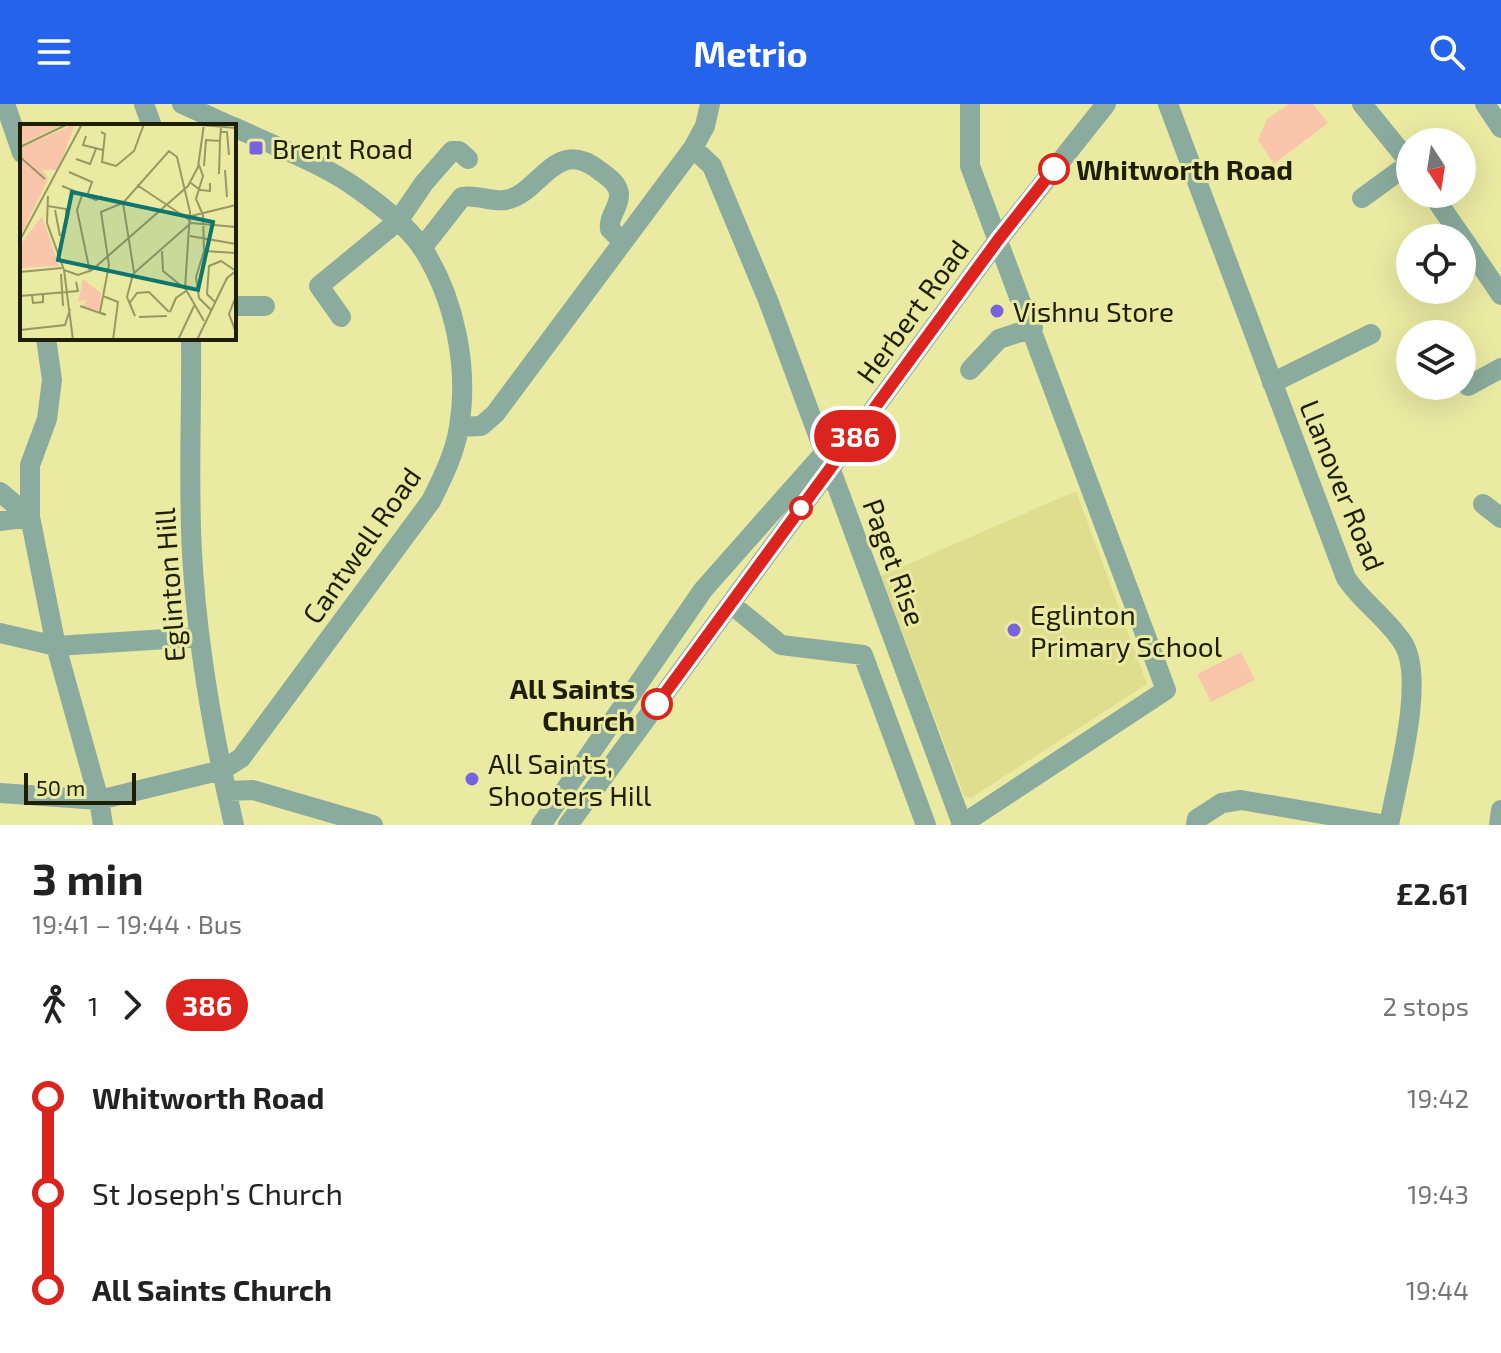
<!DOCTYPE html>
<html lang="en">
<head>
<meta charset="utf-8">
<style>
	body { margin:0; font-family:"Exo 2",sans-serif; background:#f2f2f2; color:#222; height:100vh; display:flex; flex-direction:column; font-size:30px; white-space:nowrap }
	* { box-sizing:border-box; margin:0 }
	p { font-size:26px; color:#767676 }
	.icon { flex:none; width:44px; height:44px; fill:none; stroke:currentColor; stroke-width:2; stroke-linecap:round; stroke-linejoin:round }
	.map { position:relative; height:721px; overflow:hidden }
	.side { display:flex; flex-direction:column; background:#fff; flex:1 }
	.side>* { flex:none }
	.badge { padding:0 16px; border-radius:26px; font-size:28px; line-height:52px }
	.needle { width:52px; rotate:168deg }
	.controls { position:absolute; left:1396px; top:24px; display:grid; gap:16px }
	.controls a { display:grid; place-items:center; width:80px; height:80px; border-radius:50%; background:#fff; box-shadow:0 8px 32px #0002; font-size:40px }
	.scale { position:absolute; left:24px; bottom:20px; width:112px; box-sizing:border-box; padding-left:8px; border:4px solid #1e1e02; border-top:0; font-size:22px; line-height:28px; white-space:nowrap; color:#1e1e02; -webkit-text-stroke:6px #eaeaa3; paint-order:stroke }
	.map>.badge { position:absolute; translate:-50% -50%; box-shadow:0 0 0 4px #fff }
	.legs { display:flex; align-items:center; gap:12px; height:88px; padding:0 32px; font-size:26px }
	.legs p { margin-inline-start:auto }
	.overview { display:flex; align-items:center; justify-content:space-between; height:136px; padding:0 32px }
	h1 { font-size:44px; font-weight:700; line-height:60px }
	ul { padding:0 32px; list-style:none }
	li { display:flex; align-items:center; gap:28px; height:96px; font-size:30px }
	li i { display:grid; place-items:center; width:12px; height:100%; margin:0 10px; background:currentColor }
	li i::after { content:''; width:20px; height:20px; margin:-10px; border:6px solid; border-radius:50%; background:#fff }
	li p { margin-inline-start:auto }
	li:first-child i { background:linear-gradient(#0000 50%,currentColor 0) }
	li:last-child i { background:linear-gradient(currentColor 50%,#0000 0) }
	header { display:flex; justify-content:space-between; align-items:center; height:104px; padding:0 32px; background:#2563eb; color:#fff; font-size:36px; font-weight:700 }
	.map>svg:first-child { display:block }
	.built { fill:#dfde8f }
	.green { fill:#fac6ab }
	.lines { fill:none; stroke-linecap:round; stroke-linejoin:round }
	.minor { stroke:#8aab9d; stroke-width:20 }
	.line-1-casing { stroke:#fff; stroke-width:18 }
	.line-1 { stroke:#dc241f; stroke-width:12 }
	.poi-dot { fill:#7862dd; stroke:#eaeaa3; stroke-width:3 }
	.stop-1-dot { fill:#fff; stroke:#dc241f; stroke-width:4 }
	.labels { text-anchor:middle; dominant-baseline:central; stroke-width:6; stroke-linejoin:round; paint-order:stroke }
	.poi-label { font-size:28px; fill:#1e1e02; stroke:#eaeaa3; text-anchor:start }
	.stop-label { font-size:28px; font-weight:bold; fill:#1e1e02; stroke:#eaeaa3; text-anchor:start }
	.street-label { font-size:28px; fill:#1e1e02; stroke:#eaeaa3 }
	.inset-road { fill:none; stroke:#989863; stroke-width:2 }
	.view { fill:#0f766e; fill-opacity:0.15; stroke:#0f766e; stroke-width:4 }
	.inset-edge { fill:none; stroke:#1e1e02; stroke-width:4 }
</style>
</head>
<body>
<header><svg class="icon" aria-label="menu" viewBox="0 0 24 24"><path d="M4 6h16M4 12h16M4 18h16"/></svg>Metrio<svg class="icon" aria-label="search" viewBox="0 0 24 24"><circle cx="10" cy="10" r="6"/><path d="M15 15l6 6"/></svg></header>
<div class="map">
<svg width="1501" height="721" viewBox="0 0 1501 721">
	<rect width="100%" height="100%" fill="#eaeaa3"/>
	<path class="built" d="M 1076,387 L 1147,580 L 971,694 L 964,692 L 881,472 Z"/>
	<path class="green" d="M 1289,0 L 1313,0 L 1328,19 L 1274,60 L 1258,36 L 1267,15 Z
		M 1241,548 L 1255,576 L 1211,598 L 1197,570 Z"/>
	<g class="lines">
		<path class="minor" d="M 5,0 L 22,49
			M 144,0 L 152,22
			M 182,0 L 231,22
			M 1168,0 L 1346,474 C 1362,498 1387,514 1403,539 C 1426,575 1397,677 1389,721
			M 1362,0 L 1410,59 L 1362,94
			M 1485,0 L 1501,24
			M 693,44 L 712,62 L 768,196 L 962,720
			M 1432,90 L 1468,142 L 1462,147
			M 1468,142 L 1501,191
			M 422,144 L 462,93 C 477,90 490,98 505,96 C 540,91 555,30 600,67 C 608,73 618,79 619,90 C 620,103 608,112 610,125 L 622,137
			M 234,202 L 265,202
			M 341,213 L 319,182 L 398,117 L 424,79 L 452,47 L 459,47 L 468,55
			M 46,234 L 52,276 L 47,315 L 30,361 L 30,413 L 56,542 L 99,696 L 103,721
			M 191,234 C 192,306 188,377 192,449 C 197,541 213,631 234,721
			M 970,266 L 999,235 L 1033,224
			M 1272,279 L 1371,230
			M 1468,282 L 1501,264
			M 459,323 L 481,322 L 495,310 L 693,44 L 705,22 L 710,0
			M 0,388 L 30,413
			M 1483,400 L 1501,414
			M 0,417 L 30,413
			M 731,500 L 781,541 L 863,551 L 926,721
			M 0,529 L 56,542 L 199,533
			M 227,687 L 253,686 L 373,721
			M 0,689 L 99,696 L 222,666 L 241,654 L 431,397 C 443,373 455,349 459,323 C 469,264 455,195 423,145 C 407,121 379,100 355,83 C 319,58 274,42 234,23
			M 541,721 L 703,486 L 825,348
			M 568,721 L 998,136 L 1106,0
			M 961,721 L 1166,586 L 970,62 L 970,0
			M 1196,721 L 1197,715 L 1222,699 L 1241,696 L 1387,721
			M 1499,721 L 1501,706"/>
	</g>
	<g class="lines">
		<g class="line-1-casing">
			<path id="line-1" d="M 657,600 L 998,136 L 1054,65"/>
		</g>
		<use href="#line-1" class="line-1"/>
	</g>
	<g class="poi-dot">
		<rect x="248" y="36" width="16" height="16" rx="4"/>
		<circle cx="997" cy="207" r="8"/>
		<circle cx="1014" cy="526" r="8"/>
		<circle cx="472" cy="675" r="8"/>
	</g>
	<g class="stop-1-dot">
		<circle cx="1054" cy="65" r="14"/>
		<circle cx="801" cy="404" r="10"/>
		<circle cx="657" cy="600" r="14"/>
	</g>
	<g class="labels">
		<g class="poi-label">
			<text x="272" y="44">Brent Road</text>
			<text x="1013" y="207">Vishnu Store</text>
			<text x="1030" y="510">Eglinton<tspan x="1030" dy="32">Primary School</tspan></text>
			<text x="488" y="659">All Saints,<tspan x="488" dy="32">Shooters Hill</tspan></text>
		</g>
		<g class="stop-label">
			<text x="1076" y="65">Whitworth Road</text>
			<text x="635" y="584" text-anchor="end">All Saints<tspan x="635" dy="32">Church</tspan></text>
		</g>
		<g class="street-label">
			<text transform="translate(912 207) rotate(-54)">Herbert Road</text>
			<text transform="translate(1343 381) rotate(68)">Llanover Road</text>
			<text transform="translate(361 441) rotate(-55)">Cantwell Road</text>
			<text transform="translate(895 458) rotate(70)">Paget Rise</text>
			<text transform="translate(169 481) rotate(-94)">Eglinton Hill</text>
		</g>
	</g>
	<g transform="translate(20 20)">
		<rect width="216" height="216" fill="#eaeaa3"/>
		<path d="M 0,0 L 44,0 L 0,21 ZM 55,0 L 38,46 L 23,46 L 28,55 L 0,113 L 0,24 ZM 22,92 L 39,142 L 0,144 L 0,121 ZM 63,155 L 81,169 L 80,187 L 62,182 L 67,176 L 58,178 Z" fill="#fac6ab"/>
		<path class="inset-road" d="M 171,0 L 216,4M 81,8 L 85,10 L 82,38 L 96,42 L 114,27 L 124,0M 201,8 L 207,8 L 209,31M 66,12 L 63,21 L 83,26M 0,23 L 48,0M 0,33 L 25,55M 56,35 L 70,40 L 76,25M 178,38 L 183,52 L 176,75 L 183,91 L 184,127 L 176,153 L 179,174 L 191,186M 184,42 L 186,16 L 200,17 L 201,3M 205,46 L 207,73M 49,48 L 72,58 L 67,72M 199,50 L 200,17M 171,59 L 180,66 L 190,67 L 190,59M 117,61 L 171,97M 42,62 L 76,76 L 82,72M 62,71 L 57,86 L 70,148M 28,72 L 27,99 L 44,146 L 53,216M 103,79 L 114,148M 28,82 L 46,85 L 47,99M 35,86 L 40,112M 171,92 L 216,81M 171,99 L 216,103M 170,112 L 216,120M 0,116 L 62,0M 142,127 L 143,147 L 164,164M 184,127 L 216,129M 44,146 L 58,151 L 72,146 L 168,62 L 178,43 L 184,0M 0,148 L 42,144M 41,150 L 43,182M 12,171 L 13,179 L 23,178 L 23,171M 0,172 L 58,167 L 56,158M 83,172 L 98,178 L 93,216M 216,172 L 209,190 L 216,209M 195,178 L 187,170 L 189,142 L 201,137 L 216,147M 109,180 L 117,169 L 129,168 L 149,188M 60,182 L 86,191 L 82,189M 80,188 L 89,141 L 81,88 L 103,79 L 149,27 L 157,33 L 170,88 L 165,164 L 184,197M 150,188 L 156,174 L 166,167M 115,192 L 107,173 L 113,150 L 171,99M 119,193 L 147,192M 0,206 L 45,201 L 50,185M 158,216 L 174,182M 177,216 L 207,154 L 216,147"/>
		<path class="view" d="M 52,68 L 193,98 L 178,166 L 38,136 Z"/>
		<rect width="216" height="216" class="inset-edge"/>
	</g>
</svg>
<div class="controls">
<a><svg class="needle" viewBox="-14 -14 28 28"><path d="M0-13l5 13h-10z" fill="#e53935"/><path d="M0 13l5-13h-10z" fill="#767676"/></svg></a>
<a><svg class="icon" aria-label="locate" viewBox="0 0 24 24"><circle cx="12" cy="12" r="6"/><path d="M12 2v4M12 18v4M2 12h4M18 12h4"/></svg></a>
<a><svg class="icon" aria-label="layers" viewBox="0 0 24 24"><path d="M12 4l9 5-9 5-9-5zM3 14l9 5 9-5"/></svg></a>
</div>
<div class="scale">50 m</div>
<b class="badge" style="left:855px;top:332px;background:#dc241f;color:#fff">386</b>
</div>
<section class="side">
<div class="overview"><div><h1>3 min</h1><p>19:41 – 19:44 · Bus</p></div><b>£2.61</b></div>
<div class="legs"><svg class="icon" aria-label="walk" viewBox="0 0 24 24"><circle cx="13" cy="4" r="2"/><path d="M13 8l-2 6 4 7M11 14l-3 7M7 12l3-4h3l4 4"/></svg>1<svg class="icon" aria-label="forward" viewBox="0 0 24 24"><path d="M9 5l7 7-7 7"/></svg><b class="badge" style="background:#dc241f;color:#fff">386</b><p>2 stops</p></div>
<ul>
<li><i style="color:#dc241f"></i><b>Whitworth Road</b><p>19:42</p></li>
<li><i style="color:#dc241f"></i><span>St Joseph's Church</span><p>19:43</p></li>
<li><i style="color:#dc241f"></i><b>All Saints Church</b><p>19:44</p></li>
</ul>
</section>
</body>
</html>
